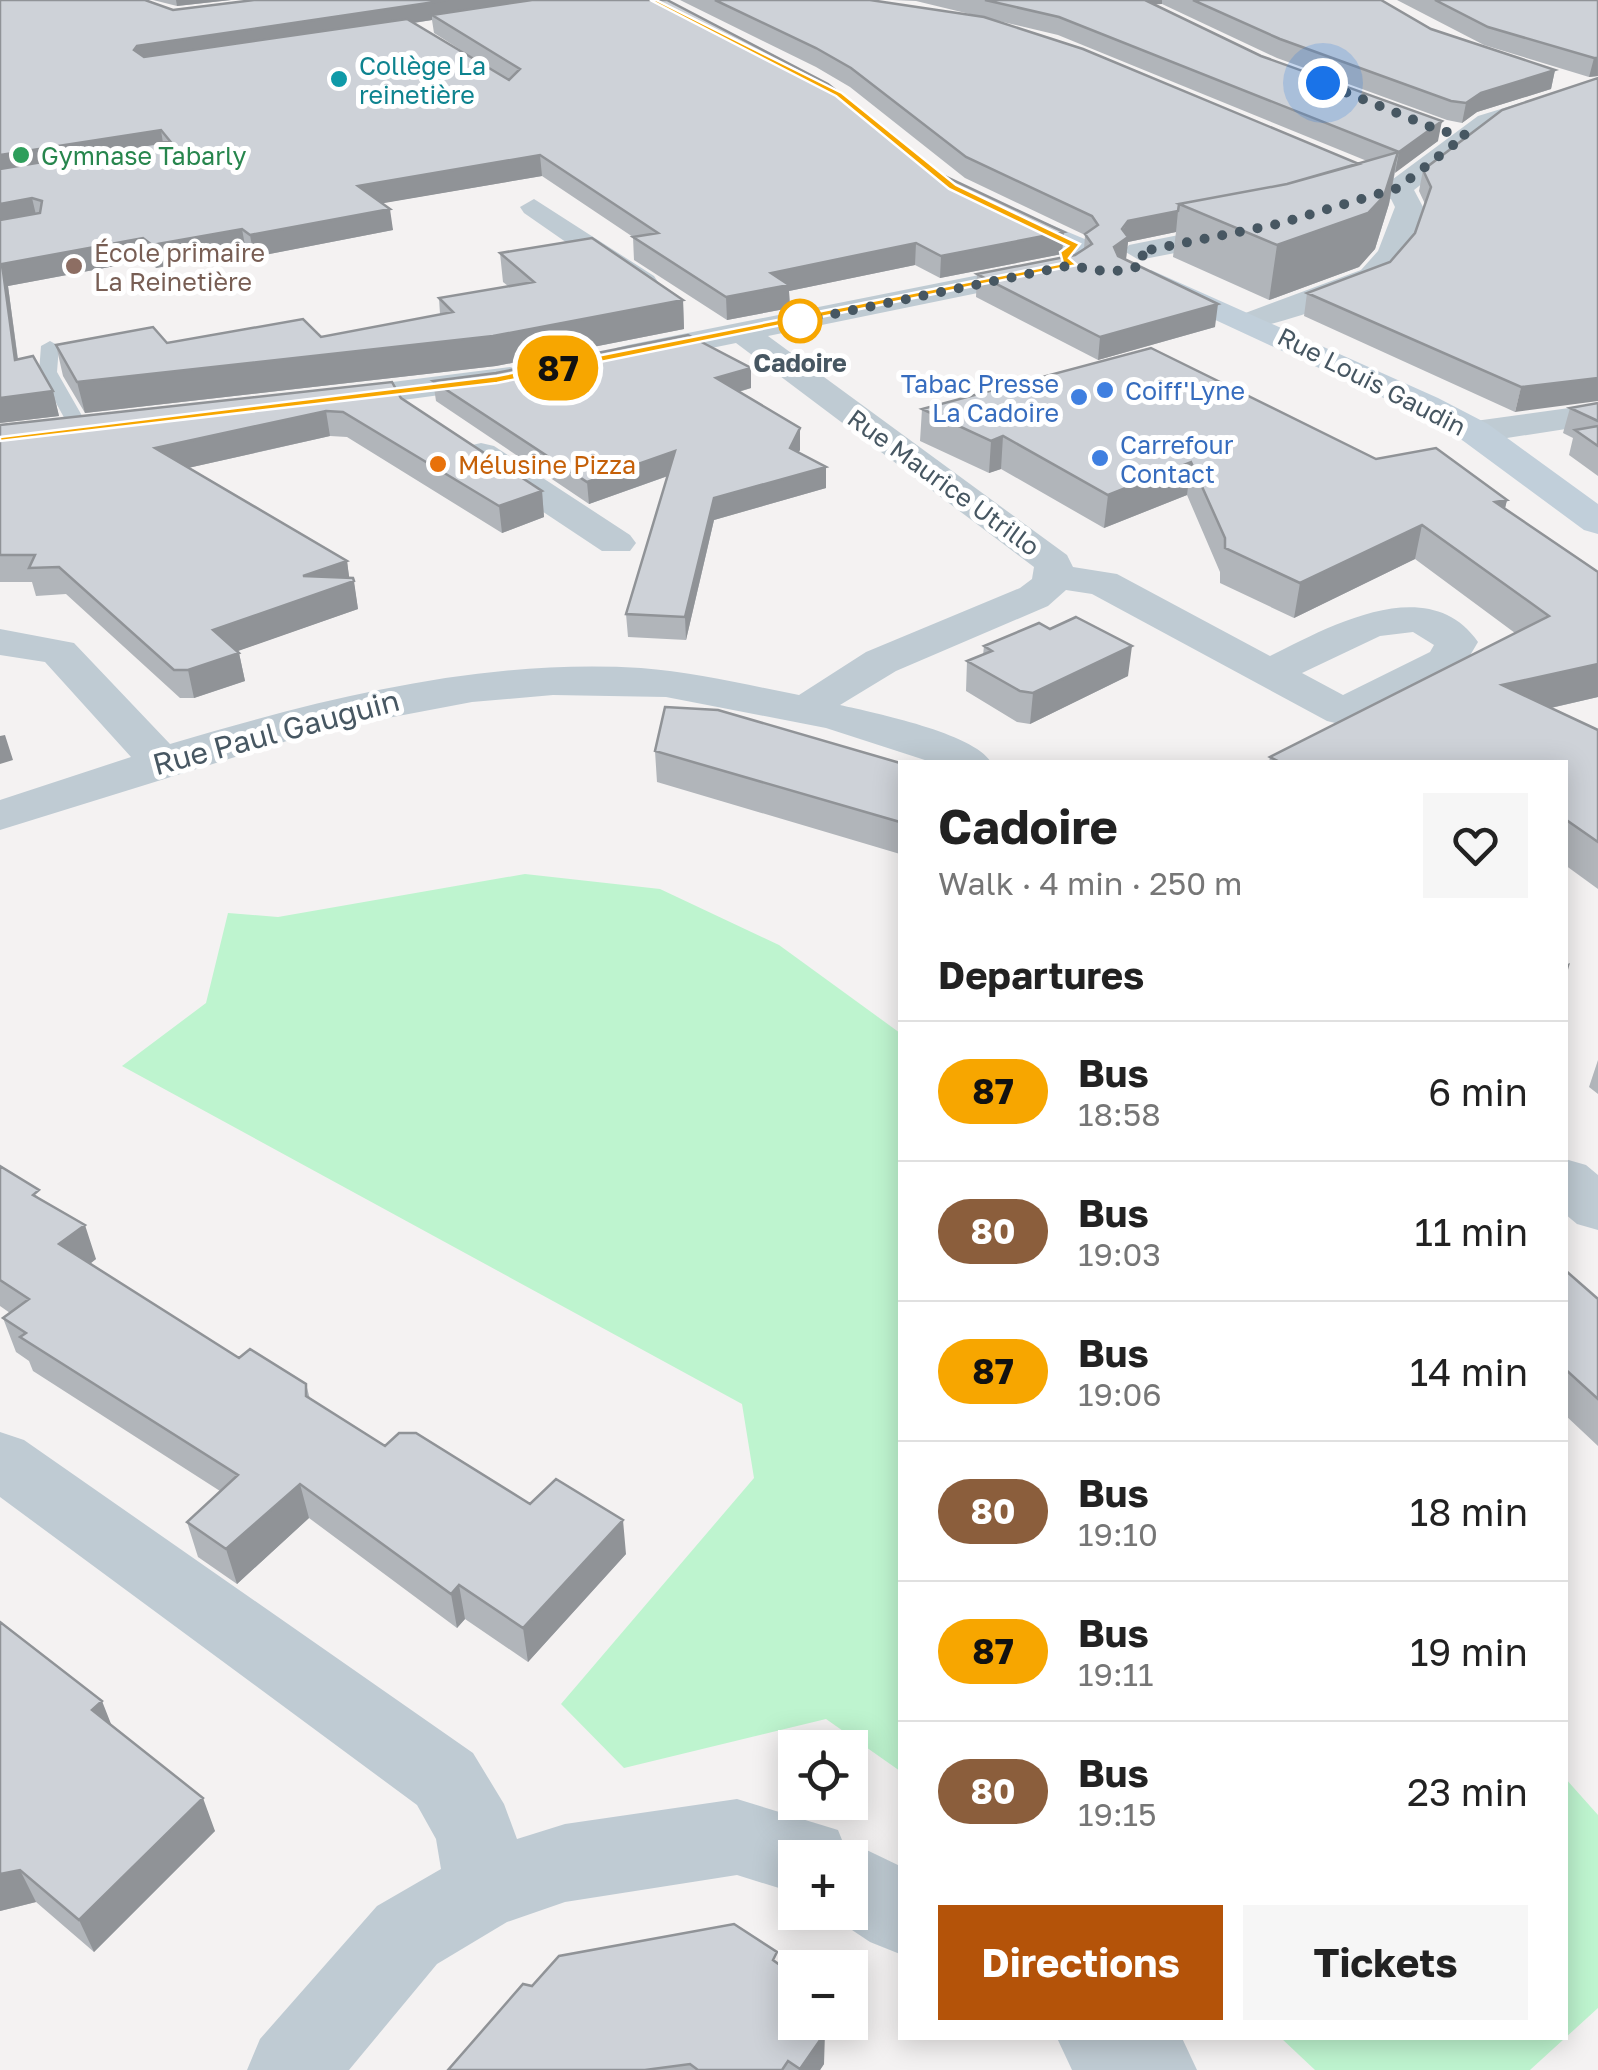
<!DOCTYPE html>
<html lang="en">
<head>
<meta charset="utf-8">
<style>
	body { margin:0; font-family:"Golos Text",sans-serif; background:#f6f6f6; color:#222; height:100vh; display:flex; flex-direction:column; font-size:38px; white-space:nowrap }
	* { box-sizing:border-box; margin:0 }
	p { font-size:32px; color:#767676 }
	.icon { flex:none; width:55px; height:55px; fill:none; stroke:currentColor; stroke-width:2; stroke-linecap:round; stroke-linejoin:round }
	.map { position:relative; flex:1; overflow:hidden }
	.details { position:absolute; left:898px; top:760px; width:670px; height:1280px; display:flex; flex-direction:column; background:#fff; border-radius:0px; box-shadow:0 5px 25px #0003 }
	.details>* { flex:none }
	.badge { padding:0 20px; border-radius:32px; font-size:35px; line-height:65px }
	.buttons { position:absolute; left:778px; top:1730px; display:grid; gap:20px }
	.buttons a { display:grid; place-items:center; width:90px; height:90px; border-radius:0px; background:#fff; box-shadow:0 5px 25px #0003; font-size:50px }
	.you { position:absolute; width:50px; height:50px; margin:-25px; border:8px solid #fff; border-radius:50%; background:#1a73e8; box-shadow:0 0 0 15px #1a73e833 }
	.map>.badge { position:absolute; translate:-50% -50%; box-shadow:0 0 0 5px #fff }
	h2 { padding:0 40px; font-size:38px; line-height:90px }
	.round { display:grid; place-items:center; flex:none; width:105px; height:105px; border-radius:0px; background:#f6f6f6 }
	.head { display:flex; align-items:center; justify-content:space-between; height:170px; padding:0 40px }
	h1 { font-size:48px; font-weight:700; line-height:75px }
	.button { display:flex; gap:20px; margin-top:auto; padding:20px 40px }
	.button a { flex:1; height:115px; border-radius:0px; background:#b45309; color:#fff; font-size:40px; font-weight:700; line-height:115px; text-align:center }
	.button a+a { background:#f6f6f6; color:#222 }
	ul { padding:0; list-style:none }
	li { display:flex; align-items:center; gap:30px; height:140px; padding:0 40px; border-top:2px solid #e0e0e0 }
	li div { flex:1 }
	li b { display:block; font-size:38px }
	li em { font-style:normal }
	li .badge { min-width:110px; font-weight:700; text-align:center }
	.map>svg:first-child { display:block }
	.green { fill:#bef4cf }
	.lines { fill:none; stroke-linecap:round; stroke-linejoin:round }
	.lane { fill:#bfcbd3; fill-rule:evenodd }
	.street { fill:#bfcbd3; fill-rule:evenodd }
	.secondary { fill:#c1cfda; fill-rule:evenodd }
	.wall { fill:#b1b5ba; fill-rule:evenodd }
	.shaded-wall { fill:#909397 }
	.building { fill:#ced2d8; stroke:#909397; stroke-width:2.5 }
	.line { fill:#f7a600; stroke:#fff; stroke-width:2.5 }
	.walk { stroke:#475762; stroke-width:10; stroke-dasharray:0 18 }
	.culture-dot { fill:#0f9aa8; stroke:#fff; stroke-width:4 }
	.leisure-dot { fill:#2e9e5b; stroke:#fff; stroke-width:4 }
	.education-dot { fill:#8d6e63; stroke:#fff; stroke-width:4 }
	.stop-dot { fill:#fff; stroke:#f7a600; stroke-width:5 }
	.shop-dot { fill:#3f7fe0; stroke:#fff; stroke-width:4 }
	.food-dot { fill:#e8710a; stroke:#fff; stroke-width:4 }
	.labels { text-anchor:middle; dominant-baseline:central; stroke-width:10; stroke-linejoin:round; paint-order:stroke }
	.far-culture-label { font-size:25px; fill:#0d838f; stroke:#fff; text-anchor:start }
	.far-leisure-label { font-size:25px; fill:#27864d; stroke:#fff; text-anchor:start }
	.far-education-label { font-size:25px; fill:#785e54; stroke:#fff; text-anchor:start }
	.far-stop-label { font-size:25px; font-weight:bold; fill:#475762; stroke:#fff }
	.far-street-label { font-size:25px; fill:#475762; stroke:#fff }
	.far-shop-label { font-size:25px; fill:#366cbe; stroke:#fff; text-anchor:start }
	.far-food-label { font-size:25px; fill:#c56008; stroke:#fff; text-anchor:start }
	.street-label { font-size:30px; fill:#475762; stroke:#fff }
</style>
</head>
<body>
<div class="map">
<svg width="1598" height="2070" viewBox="0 0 1598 2070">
	<rect width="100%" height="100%" fill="#f4f2f2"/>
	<path class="green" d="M 525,874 L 660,889 L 779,945 L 900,1033 L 900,1771 L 826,1719 L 624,1768 L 561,1704 L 754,1478 L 742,1404 L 122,1066 L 206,1003 L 228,913 L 278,917 Z
		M 1565,1778 L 1598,1815 L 1598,2008 L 1530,2070 L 1315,2070 L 1281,2038 L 1565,2038 Z"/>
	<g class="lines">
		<path class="lane" d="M 50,341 L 59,346 L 57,372 L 89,428 L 86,432 L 72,432 L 39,372 L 41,346 Z"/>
		<path class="street" d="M 1598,79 L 1598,94 L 1496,126 L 1414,190 L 1423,207 C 1414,233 1407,266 1382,283 C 1364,295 1257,333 1240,329 L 1235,322 L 1240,315 L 1361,270 L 1378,251 L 1395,207 L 1391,199 L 1278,233 L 1139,260 L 1124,251 L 1129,245 L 1273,216 L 1389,182 L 1478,116 Z
			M 534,199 L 654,276 L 658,282 L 654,288 L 632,288 L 524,213 L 520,207 Z
			M 1049,261 L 1064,270 L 1060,276 L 768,336 L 1067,555 L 1073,567 L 1117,574 L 1270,656 C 1327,628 1428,570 1478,642 L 1462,669 L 1343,725 L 1327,721 L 1092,594 L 1066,590 L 1048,606 L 896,671 L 840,705 C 875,713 973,733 991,762 L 931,762 L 826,728 L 666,697 L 553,695 L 472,702 L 319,731 L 0,830 L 0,800 L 131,757 L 45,662 L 0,655 L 0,629 L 74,643 L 170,744 C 321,699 482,658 641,668 C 694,672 747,685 799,695 L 866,652 L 1020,588 L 1032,579 L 1034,567 L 736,343 L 628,365 L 616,362 L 612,355 L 616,348 L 628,345 ZM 1413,632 L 1434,645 L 1430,652 L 1343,695 L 1302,673 L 1380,636 Z
			M 510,367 L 522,370 L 527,377 L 522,384 L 322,411 L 310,408 L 305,401 L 310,394 L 322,391 Z
			M 1598,404 L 1598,424 L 1475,443 L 1462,440 L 1457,432 L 1462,424 L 1475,421 Z
			M 481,443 L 494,446 L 630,535 L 636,543 L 630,551 L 602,551 L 468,462 L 463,454 L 468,446 Z
			M 1565,1159 L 1586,1165 L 1598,1175 L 1598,1230 L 1577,1224 L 1565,1214 Z
			M 0,1432 L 24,1440 L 473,1753 L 504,1804 L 517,1839 L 565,1824 L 737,1799 L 838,1830 L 844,1845 L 850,1842 L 900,1866 L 900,1954 L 870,1942 L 825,1912 L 850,1912 L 850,1858 L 795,1858 L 795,1893 L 737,1875 L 565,1902 L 507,1922 L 437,1964 L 349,2070 L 247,2070 L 260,2039 L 377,1906 L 441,1869 L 436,1839 L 417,1805 L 0,1497 Z
			M 1057,2038 L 1182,2038 L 1197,2070 L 1072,2070 Z"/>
		<path class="secondary" d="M 995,201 L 1087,240 L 1092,246 L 1077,255 L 1067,252 L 985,215 L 981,209 Z
			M 1151,270 L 1438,398 L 1488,424 L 1598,504 L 1598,534 L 1584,530 L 1462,440 L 1414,412 L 1140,285 L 1136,279 Z"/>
	</g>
	<path class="wall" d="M 0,0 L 173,10 L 667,0 L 1062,254 L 940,278 L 915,265 L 789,291 L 790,308 L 727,320 L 634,260 L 633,237 L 542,176 L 382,203 L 393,230 L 254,257 L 246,251 L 156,268 L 147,260 L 8,286 L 18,359 L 53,391 L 59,416 L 0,423 ZM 432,20 L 434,33 L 494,71 L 414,23 Z
		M 153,0 L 231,0 L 177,6 Z
		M 680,0 L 870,0 L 978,16 L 916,1 L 893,0 L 1381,0 L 1431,29 L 1555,70 L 1551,89 L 1477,112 L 1462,123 L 1447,120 L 1277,58 L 1162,4 L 1154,4 L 1438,141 L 1395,172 L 1389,204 L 1375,249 L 1359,267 L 1269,300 L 1173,257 L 1176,232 L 1128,242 L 1126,259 L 1215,327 L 1098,360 L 976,297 L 977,274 L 1075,255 L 1084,249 L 1085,235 L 965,178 L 850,87 L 816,67 ZM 990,19 L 1058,35 L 1367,161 L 1359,164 Z
		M 1397,0 L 1598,0 L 1598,76 L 1589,77 L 1484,45 Z
		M 1598,78 L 1515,412 L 1304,316 L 1307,293 L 1390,262 L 1415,233 L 1425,204 L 1419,191 L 1423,170 Z
		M 500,253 L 683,300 L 684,329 L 496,366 L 85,413 L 63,376 L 56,345 L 167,343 L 321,337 L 440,314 L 439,298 L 508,286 L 503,282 Z
		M 433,381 L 751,388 L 739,392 L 800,450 L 798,452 L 826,488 L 714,520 L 686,640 L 628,637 L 626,614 L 668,476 L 589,504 L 436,401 Z
		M 401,398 L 542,491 L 544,517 L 502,533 L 347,437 L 330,436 L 188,468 L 347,561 L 349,578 L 353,578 L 358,609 L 237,651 L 239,653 L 245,681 L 194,698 L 180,698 L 66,594 L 36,596 L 32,582 L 0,582 L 0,425 Z
		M 1598,403 L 1598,476 L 1569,455 L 1573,438 L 1563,433 L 1570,408 Z
		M 922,409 L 1376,459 L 1507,500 L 1505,508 L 1598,697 L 1551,708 L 1598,730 L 1598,889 L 1565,865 L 1565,762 L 1269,762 L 1270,757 L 1515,633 L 1415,559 L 1294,618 L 1220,583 L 1220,572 L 1187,495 L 1104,528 L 1001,469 L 989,473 L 920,441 Z
		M 984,646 L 1128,676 L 1030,724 L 1017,722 L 966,691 L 967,661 L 983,655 Z
		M 655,751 L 900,763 L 900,854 L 657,782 Z
		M 1598,1060 L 1598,1094 L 1589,1087 Z
		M 0,1166 L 43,1201 L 96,1259 L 90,1264 L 239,1358 L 306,1384 L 310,1399 L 385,1446 L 530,1504 L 626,1554 L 528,1662 L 465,1619 L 457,1628 L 309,1518 L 237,1584 L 198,1557 L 187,1522 L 220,1491 L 33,1371 L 29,1361 L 16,1352 L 3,1318 L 10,1313 L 0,1306 Z
		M 1565,1270 L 1598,1299 L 1598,1446 L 1565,1415 Z
		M 0,1622 L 112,1726 L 215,1831 L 94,1952 L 36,1902 L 0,1911 Z
		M 777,1963 L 824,2064 L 820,2070 L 448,2070 L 532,1986 Z"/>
	<path class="shaded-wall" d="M 176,0 L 231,0 L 177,6 Z
		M 448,0 L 565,0 L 432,15 L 432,20 L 140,64 L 134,50 L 137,46 Z
		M 1141,0 L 1162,0 L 1162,4 L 1141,5 Z
		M 1594,58 L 1598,58 L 1598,76 L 1589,77 Z
		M 1555,70 L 1551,89 L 1477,112 L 1462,123 L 1466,103 L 1481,93 Z
		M 1442,121 L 1438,141 L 1395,173 L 1399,152 Z
		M 161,130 L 164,150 L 0,176 L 0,155 Z
		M 1398,152 L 1389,204 L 1375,249 L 1359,267 L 1269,300 L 1277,245 Z
		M 540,155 L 542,176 L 361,207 L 358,186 Z
		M 32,198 L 37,219 L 0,226 L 0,204 Z
		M 390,209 L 393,230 L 254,257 L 250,235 Z
		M 1178,211 L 1176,232 L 1128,242 L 1126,259 L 1111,269 L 1114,247 L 1128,221 Z
		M 242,229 L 246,251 L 156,268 L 152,245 Z
		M 1064,232 L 1062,254 L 940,278 L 941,256 Z
		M 143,238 L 147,260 L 8,286 L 21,384 L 15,360 L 2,264 Z
		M 916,243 L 915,265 L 789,291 L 790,308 L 727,320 L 726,297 L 771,273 Z
		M 683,300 L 684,329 L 496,366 L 85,413 L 77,382 Z
		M 1218,304 L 1215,327 L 1098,360 L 1100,337 Z
		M 751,368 L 751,388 L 716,398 L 716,378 Z
		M 1598,378 L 1598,401 L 1515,412 L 1521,387 Z
		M 53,391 L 59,416 L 0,423 L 0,398 Z
		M 326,411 L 330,436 L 161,474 L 155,448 Z
		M 800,428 L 800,450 L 790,469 L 790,448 Z
		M 1003,436 L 1001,469 L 989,473 L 991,441 Z
		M 675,451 L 676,473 L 589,504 L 587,482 Z
		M 1191,462 L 1187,495 L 1104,528 L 1108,495 Z
		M 826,467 L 826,488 L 714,520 L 686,640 L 685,617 L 714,498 Z
		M 542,491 L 544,517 L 502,533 L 499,506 Z
		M 1507,500 L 1499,533 L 1495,502 Z
		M 1422,525 L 1415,559 L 1294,618 L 1300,583 Z
		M 347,561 L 350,583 L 354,581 L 358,609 L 218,658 L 213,630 L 303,576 Z
		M 1132,646 L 1128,676 L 1030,724 L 1033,693 Z
		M 239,653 L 245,681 L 194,698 L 188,670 Z
		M 1598,664 L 1598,697 L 1493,721 L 1502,685 Z
		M 5,735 L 13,760 L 0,764 L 0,736 Z
		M 1570,963 L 1565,980 L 1565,965 Z
		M 85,1225 L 96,1259 L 70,1279 L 59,1244 Z
		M 300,1484 L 309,1518 L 237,1584 L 226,1549 Z
		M 623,1520 L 626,1554 L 528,1662 L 523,1628 Z
		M 459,1585 L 465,1619 L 457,1628 L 451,1594 Z
		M 102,1701 L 115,1734 L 92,1710 Z
		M 203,1798 L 215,1831 L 94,1952 L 79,1920 Z
		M 20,1870 L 36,1902 L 0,1911 L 0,1874 Z
		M 825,2033 L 824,2064 L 820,2070 L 800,2070 Z"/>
	<path class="building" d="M 0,0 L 145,0 L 173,10 L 254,0 L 448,0 L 137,46 L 134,50 L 144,57 L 407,19 L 509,80 L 520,69 L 432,15 L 532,0 L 667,0 L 828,84 L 942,175 L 1064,232 L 941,256 L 916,243 L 771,273 L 789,285 L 726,297 L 633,237 L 658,233 L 540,155 L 358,186 L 390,209 L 250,235 L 242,229 L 152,245 L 143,238 L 2,264 L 15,360 L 33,356 L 53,391 L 0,398 L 0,220 L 40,213 L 42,201 L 32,198 L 0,204 L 0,169 L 170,141 L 161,130 L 0,155 Z
		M 715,0 L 870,0 L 984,17 L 1083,49 L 1359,164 L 1287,184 L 1179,204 L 1178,211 L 1128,221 L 1122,229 L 1128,237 L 1114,247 L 1118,256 L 1218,304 L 1100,337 L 977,274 L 1075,255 L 1092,244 L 1085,234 L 1098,225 L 1092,216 L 966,157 L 851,68 L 816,48 Z
		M 985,0 L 1145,0 L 1261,56 L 1442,121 L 1399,152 L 1059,17 Z
		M 1193,0 L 1381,0 L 1431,29 L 1555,70 L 1481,93 L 1466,103 L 1451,101 L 1280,39 Z
		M 1435,0 L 1598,0 L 1598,58 L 1594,58 L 1488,27 Z
		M 1598,78 L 1598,378 L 1521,387 L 1307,293 L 1390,262 L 1415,233 L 1431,187 L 1423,170 L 1502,110 Z
		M 1398,152 L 1384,196 L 1368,213 L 1277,245 L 1179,204 L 1287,184 Z
		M 592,238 L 683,300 L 493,336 L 77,382 L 56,345 L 153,327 L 167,343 L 303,319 L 321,337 L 453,312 L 439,298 L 534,282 L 500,253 Z
		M 688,335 L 751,368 L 716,378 L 800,428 L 790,448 L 826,467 L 714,498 L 685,617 L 626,614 L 675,451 L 587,482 L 433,381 L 496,373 Z
		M 1151,348 L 1376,459 L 1436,448 L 1507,500 L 1495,502 L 1598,572 L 1598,664 L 1502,685 L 1598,730 L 1598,842 L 1565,819 L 1565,762 L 1280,762 L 1270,757 L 1549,616 L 1422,525 L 1300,583 L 1225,548 L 1225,538 L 1191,462 L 1108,495 L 1003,436 L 991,441 L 922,409 Z
		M 392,382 L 401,398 L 542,491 L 499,506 L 343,412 L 326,411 L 155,448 L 347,561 L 303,576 L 353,578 L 354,581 L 213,630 L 239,653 L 188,670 L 174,670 L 59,567 L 29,568 L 35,555 L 0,555 L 0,425 Z
		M 1598,403 L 1598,421 L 1570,408 Z
		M 1598,426 L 1598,446 L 1575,430 Z
		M 1076,617 L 1132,646 L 1033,693 L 1020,691 L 967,661 L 992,651 L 984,646 L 1039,623 L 1050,629 Z
		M 665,707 L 718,710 L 900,763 L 900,822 L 655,751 Z
		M 0,1166 L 39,1190 L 33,1195 L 85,1225 L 59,1244 L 239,1358 L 250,1349 L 306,1384 L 306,1396 L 385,1446 L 399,1433 L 416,1433 L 530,1504 L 556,1479 L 623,1520 L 523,1628 L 459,1585 L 451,1594 L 300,1484 L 226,1549 L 187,1522 L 238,1475 L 20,1337 L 26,1333 L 3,1318 L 29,1299 L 0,1280 Z
		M 1565,1270 L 1598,1299 L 1598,1399 L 1565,1369 Z
		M 0,1622 L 102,1701 L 92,1710 L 203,1798 L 79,1920 L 20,1870 L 0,1874 Z
		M 734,1924 L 777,1952 L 773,1960 L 795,1976 L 795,2022 L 823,2022 L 825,2033 L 800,2069 L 788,2061 L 782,2070 L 698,2070 L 690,2064 L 645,2070 L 448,2070 L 523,1984 L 532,1986 L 559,1956 Z"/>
	<path class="line" d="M 650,0 L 656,0 L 842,93 L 956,185 L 1080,244 L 1069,258 L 1077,265 L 497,383 L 0,441 L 0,437 L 497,376 L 1063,263 L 1060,252 L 1068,246 L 949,189 L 836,96 Z"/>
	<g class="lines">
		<path class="walk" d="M 800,321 L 1072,265 C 1096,272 1119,274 1142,265 L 1145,258 L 1139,252 L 1278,224 L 1398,188 L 1466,135 L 1441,131 L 1323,83"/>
	</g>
	<circle class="culture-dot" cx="339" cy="79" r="10"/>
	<circle class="leisure-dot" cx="21" cy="155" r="10"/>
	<circle class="education-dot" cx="74" cy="266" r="10"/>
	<circle class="stop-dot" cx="800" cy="321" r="20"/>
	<g class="shop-dot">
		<circle cx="1105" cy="390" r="10"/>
		<circle cx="1079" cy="397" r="10"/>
		<circle cx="1100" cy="458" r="10"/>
	</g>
	<circle class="food-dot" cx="438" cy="464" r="10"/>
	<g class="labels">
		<g class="far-culture-label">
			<text x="359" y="65">Collège La<tspan x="359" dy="29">reinetière</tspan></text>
		</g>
		<g class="far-leisure-label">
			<text x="41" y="155">Gymnase Tabarly</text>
		</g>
		<g class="far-education-label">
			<text x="94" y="252">École primaire<tspan x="94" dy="29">La Reinetière</tspan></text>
		</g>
		<g class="far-stop-label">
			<text x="800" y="362">Cadoire</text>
		</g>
		<g class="far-street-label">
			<text transform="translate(1372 381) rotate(27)">Rue Louis Gaudin</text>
			<text transform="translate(944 482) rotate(36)">Rue Maurice Utrillo</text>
		</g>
		<g class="far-shop-label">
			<text x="1059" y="383" text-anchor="end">Tabac Presse<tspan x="1059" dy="29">La Cadoire</tspan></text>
			<text x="1125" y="390">Coiff'Lyne</text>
			<text x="1120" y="444">Carrefour<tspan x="1120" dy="29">Contact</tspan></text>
		</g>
		<g class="far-food-label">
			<text x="458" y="464">Mélusine Pizza</text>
		</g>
		<g class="street-label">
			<text transform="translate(276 732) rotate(-15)">Rue Paul Gauguin</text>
		</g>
	</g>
</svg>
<div class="buttons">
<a><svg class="icon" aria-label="locate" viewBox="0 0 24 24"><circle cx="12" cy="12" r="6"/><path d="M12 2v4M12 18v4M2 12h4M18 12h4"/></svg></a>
<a>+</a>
<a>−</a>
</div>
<div class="you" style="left:1323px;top:83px"></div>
<b class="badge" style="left:558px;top:368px;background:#f7a600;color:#111">87</b>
<section class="details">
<div class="head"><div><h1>Cadoire</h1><p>Walk · 4 min · 250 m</p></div><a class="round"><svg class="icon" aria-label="heart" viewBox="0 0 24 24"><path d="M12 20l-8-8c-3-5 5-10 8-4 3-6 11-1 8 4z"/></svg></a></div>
<h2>Departures</h2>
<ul>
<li><span class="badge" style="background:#f7a600;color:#111">87</span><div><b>Bus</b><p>18:58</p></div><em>6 min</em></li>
<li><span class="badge" style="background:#8b5e3c;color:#fff">80</span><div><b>Bus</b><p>19:03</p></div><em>11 min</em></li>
<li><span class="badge" style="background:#f7a600;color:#111">87</span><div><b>Bus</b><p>19:06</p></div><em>14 min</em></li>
<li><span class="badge" style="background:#8b5e3c;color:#fff">80</span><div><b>Bus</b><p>19:10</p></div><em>18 min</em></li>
<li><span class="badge" style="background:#f7a600;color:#111">87</span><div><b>Bus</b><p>19:11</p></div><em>19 min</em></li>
<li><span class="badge" style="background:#8b5e3c;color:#fff">80</span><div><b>Bus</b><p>19:15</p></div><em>23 min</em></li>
</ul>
<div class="button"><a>Directions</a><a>Tickets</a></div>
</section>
</div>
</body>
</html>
